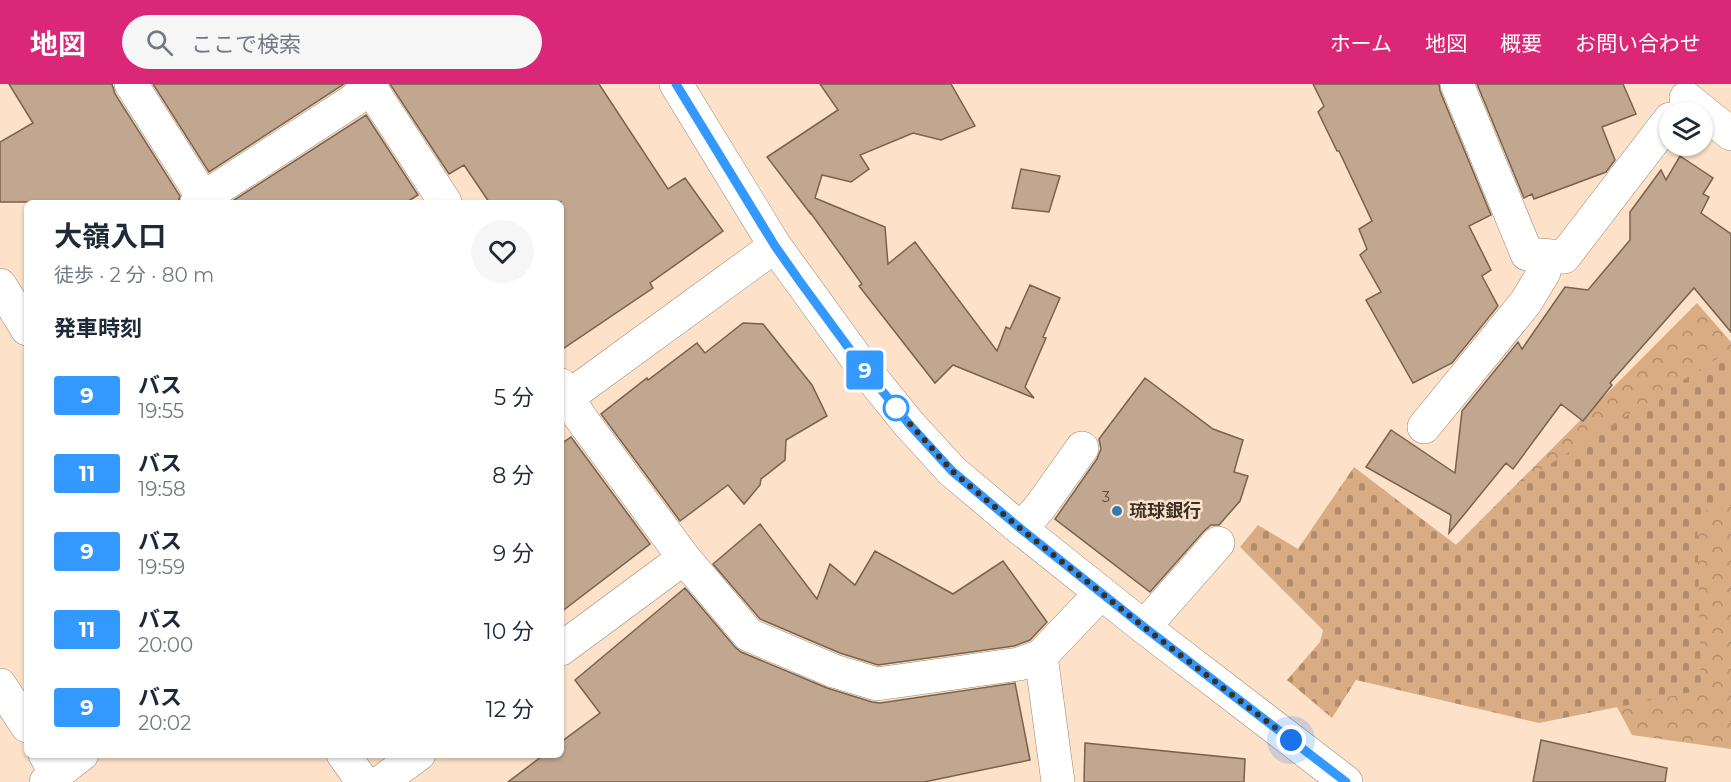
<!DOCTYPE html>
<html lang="ja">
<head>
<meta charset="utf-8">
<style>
	body { margin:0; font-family:Montserrat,"Noto Sans JP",sans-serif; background:#f6f6f7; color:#1f2937; height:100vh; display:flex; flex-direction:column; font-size:22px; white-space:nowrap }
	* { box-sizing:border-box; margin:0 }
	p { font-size:20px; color:#747a83 }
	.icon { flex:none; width:33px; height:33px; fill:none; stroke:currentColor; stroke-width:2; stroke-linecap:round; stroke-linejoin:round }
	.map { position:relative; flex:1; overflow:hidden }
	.details { position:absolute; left:24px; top:116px; width:540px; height:558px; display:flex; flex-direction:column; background:#fff; border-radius:9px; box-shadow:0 2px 4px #0004 }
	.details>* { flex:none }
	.badge { padding:0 12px; border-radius:4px; font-size:21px; line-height:39px }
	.fabs { position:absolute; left:1659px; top:18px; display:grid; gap:12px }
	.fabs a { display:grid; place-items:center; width:54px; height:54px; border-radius:50%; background:#fff; box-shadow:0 2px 4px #0004; font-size:30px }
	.you { position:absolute; width:30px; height:30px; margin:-15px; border:4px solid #fff; border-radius:50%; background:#1a73e8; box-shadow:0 0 0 9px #1a73e833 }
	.map>.badge { position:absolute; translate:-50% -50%; box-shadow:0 0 0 3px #fff }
	h2 { padding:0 30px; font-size:22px; line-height:54px }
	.round { display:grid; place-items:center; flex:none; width:63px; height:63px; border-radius:32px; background:#f6f6f7 }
	.overview { display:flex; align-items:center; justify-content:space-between; height:102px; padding:0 30px }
	h1 { font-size:28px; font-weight:700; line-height:45px }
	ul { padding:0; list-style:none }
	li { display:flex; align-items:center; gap:18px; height:78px; padding:0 30px }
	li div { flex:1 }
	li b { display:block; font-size:22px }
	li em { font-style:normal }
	li .badge { min-width:66px; font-weight:700; text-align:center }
	header { display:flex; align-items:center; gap:36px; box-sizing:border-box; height:84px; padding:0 30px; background:#db2777; color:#fff }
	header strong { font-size:28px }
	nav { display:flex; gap:33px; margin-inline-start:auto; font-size:21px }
	.search { width:420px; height:54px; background:#f6f6f7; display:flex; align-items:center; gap:15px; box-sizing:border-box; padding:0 21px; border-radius:33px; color:#747a83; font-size:22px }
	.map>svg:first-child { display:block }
	.forest { fill:url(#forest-crowns) }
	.cemetery { fill:url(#cemetery-stones) }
	.building { fill:#c1a790; stroke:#79614c; stroke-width:1.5 }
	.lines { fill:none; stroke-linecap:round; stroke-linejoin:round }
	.street-casing { stroke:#9d846e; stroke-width:34 }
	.secondary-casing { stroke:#9d846e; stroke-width:34 }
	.street { stroke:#fff; stroke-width:33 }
	.secondary { stroke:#fff; stroke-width:33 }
	.line-casing { stroke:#fff; stroke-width:14 }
	.line { stroke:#39f; stroke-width:9 }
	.walk { stroke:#3a3027; stroke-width:6; stroke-dasharray:0 10.8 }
	.stop-dot { fill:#fff; stroke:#39f; stroke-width:3 }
	.poi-dot { fill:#317baf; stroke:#fde1c9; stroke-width:2 }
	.labels { text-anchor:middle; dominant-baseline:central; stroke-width:5; stroke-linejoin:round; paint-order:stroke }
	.number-label { font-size:15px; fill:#5c4e41 }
	.poi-label { font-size:18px; font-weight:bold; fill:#3a3027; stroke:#fde1c9; text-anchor:start }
</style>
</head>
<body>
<header>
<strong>地図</strong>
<div class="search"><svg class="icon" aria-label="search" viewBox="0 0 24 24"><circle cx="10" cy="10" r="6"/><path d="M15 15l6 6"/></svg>ここで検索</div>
<nav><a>ホーム</a><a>地図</a><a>概要</a><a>お問い合わせ</a></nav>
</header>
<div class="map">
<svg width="1731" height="698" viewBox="0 0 1731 698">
	<defs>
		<pattern id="forest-crowns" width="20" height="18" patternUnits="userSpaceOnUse" patternTransform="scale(1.5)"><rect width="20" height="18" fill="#daac83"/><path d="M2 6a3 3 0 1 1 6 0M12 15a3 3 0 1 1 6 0" fill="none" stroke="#b28c6b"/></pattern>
		<pattern id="cemetery-stones" width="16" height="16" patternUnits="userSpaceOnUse" patternTransform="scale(1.5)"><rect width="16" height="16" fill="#daac83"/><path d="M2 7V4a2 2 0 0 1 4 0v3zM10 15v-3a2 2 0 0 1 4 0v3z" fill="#b28c6b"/></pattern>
	</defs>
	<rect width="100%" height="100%" fill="#fde1c9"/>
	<path class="forest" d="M 1697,219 L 1731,258 L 1731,665 L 1632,651 L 1617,623 L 1437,447 L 1456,461 Z"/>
	<path class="cemetery" d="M 1731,266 L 1731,411 L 1697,433 L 1701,606 L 1539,639 L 1356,596 L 1332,634 L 1287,596 L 1320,558 L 1323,546 L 1240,463 L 1258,441 L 1298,465 L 1354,383 L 1456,461 L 1525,396 Z"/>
	<path class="building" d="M 9,0 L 112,0 L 115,10 L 180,112 L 178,118 L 0,118 L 0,58 L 33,39 Z
		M 153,0 L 344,0 L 209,88 Z
		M 390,0 L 599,0 L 668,105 L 685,94 L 723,147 L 650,199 L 653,204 L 561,266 L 561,118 L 489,118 L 464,81 L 449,90 Z
		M 820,0 L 951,0 L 975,42 L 941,56 L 913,49 L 860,71 L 869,85 L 851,98 L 822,91 L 815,114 L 885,143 L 888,180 L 915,158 L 997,267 L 1006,243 L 1010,245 L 1030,201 L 1060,214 L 1043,253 L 1046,254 L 1025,303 L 1034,314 L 953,281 L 935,299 L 859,202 L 862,200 L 810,128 L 810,129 L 767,73 L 838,26 Z
		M 1313,0 L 1439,0 L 1440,7 L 1491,131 L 1469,142 L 1491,186 L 1482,192 L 1498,222 L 1452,279 L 1413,299 L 1366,216 L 1381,208 L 1360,171 L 1367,165 L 1359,145 L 1372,137 L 1339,67 L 1337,67 L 1318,28 L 1324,22 Z
		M 1477,0 L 1623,0 L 1636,30 L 1602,43 L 1615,76 L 1606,88 L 1534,115 L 1532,110 L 1524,114 Z
		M 366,31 L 418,111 L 407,118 L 231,118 Z
		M 1680,72 L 1713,94 L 1703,110 L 1709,113 L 1701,129 L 1731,150 L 1731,248 L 1694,204 L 1610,299 L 1612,301 L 1583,337 L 1561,320 L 1513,385 L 1506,379 L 1449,449 L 1451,431 L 1366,383 L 1391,346 L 1455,389 L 1462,327 L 1518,258 L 1522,265 L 1565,203 L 1588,206 L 1630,156 L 1630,128 L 1661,86 L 1666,96 Z
		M 1021,85 L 1060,92 L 1049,128 L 1012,124 Z
		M 743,239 L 763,240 L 812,301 L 827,332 L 786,356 L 785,376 L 761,395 L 760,401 L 744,420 L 728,401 L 680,437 L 601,330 L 647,294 L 648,296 L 697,259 L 705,269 Z
		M 1145,294 L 1213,345 L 1243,356 L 1234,388 L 1248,392 L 1240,417 L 1219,441 L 1211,441 L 1204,447 L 1150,508 L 1055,435 L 1097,375 L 1101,365 L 1099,355 Z
		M 571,353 L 650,460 L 561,528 L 561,360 Z
		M 760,440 L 817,515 L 830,480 L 855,501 L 875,467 L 953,510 L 1003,477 L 1047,538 L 1030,556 L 1014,562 L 878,581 L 840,569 L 760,535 L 713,480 Z
		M 685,504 L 735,563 L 741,568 L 827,604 L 872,618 L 880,619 L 1015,599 L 1030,676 L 924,698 L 508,698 L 545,670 L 561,670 L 561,658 L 600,629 L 575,596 Z
		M 1541,656 L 1667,684 L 1665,698 L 1533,698 Z
		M 1085,659 L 1245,675 L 1244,698 L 1084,698 Z"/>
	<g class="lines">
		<g class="street-casing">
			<path id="street" d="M 131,0 L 206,118
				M 368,0 L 445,118
				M 1457,0 L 1527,170 L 1564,173 L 1670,35
				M 1686,14 L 1731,50
				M 197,118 L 354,16 L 372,0
				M 0,201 L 27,245
				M 561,301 L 580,333 L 684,474 L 749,551 L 834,587 L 877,600 L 1019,580 L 1041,572 L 1101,509
				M 1424,343 L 1526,218 L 1544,188 L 1546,172
				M 1021,445 L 1040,423 L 1082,364
				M 1144,543 L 1218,459
				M 561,565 L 684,474
				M 1041,572 L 1058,698
				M 0,601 L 27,642
				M 45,670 L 56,690
				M 343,670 L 363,698
				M 381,698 L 419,670"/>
		</g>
		<g class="secondary-casing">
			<path id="secondary" d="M 676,0 L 775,162 L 862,282 L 909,340 L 952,387 L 1021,445 L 1144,543 L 1346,698
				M 561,318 L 775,162
				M 46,698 L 82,670"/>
		</g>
		<use href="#street" class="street"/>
		<use href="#secondary" class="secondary"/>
	</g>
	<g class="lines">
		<g class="line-casing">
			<path id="line" d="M 676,0 L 775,162 L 801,199 L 862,282 L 909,340 L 952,387 L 1021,445 L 1144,543 L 1346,698"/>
		</g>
		<use href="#line" class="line"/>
		<path class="walk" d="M 896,324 L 952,387 L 1021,445 L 1144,543 L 1291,656"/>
	</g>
	<circle class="stop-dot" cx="896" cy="324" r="12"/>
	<circle class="poi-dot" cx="1117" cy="427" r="6"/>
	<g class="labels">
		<g class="number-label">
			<text x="1106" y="412">3</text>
		</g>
		<g class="poi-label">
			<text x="1129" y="427">琉球銀行</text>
		</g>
	</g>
</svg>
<div class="fabs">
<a><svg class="icon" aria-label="layers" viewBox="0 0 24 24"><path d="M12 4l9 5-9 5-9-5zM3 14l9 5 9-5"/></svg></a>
</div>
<div class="you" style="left:1291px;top:656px"></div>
<b class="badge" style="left:865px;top:286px;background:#39f;color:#fff">9</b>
<section class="details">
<div class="overview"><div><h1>大嶺入口</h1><p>徒歩 · 2 分 · 80 m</p></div><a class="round"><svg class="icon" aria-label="heart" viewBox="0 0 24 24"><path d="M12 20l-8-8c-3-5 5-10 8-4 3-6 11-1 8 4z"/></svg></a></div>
<h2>発車時刻</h2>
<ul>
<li><span class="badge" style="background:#39f;color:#fff">9</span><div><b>バス</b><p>19:55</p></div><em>5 分</em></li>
<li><span class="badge" style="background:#39f;color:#fff">11</span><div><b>バス</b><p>19:58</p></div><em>8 分</em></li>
<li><span class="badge" style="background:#39f;color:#fff">9</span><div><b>バス</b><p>19:59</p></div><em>9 分</em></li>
<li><span class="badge" style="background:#39f;color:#fff">11</span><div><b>バス</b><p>20:00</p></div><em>10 分</em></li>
<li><span class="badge" style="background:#39f;color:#fff">9</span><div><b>バス</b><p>20:02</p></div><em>12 分</em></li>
</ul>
</section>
</div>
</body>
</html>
